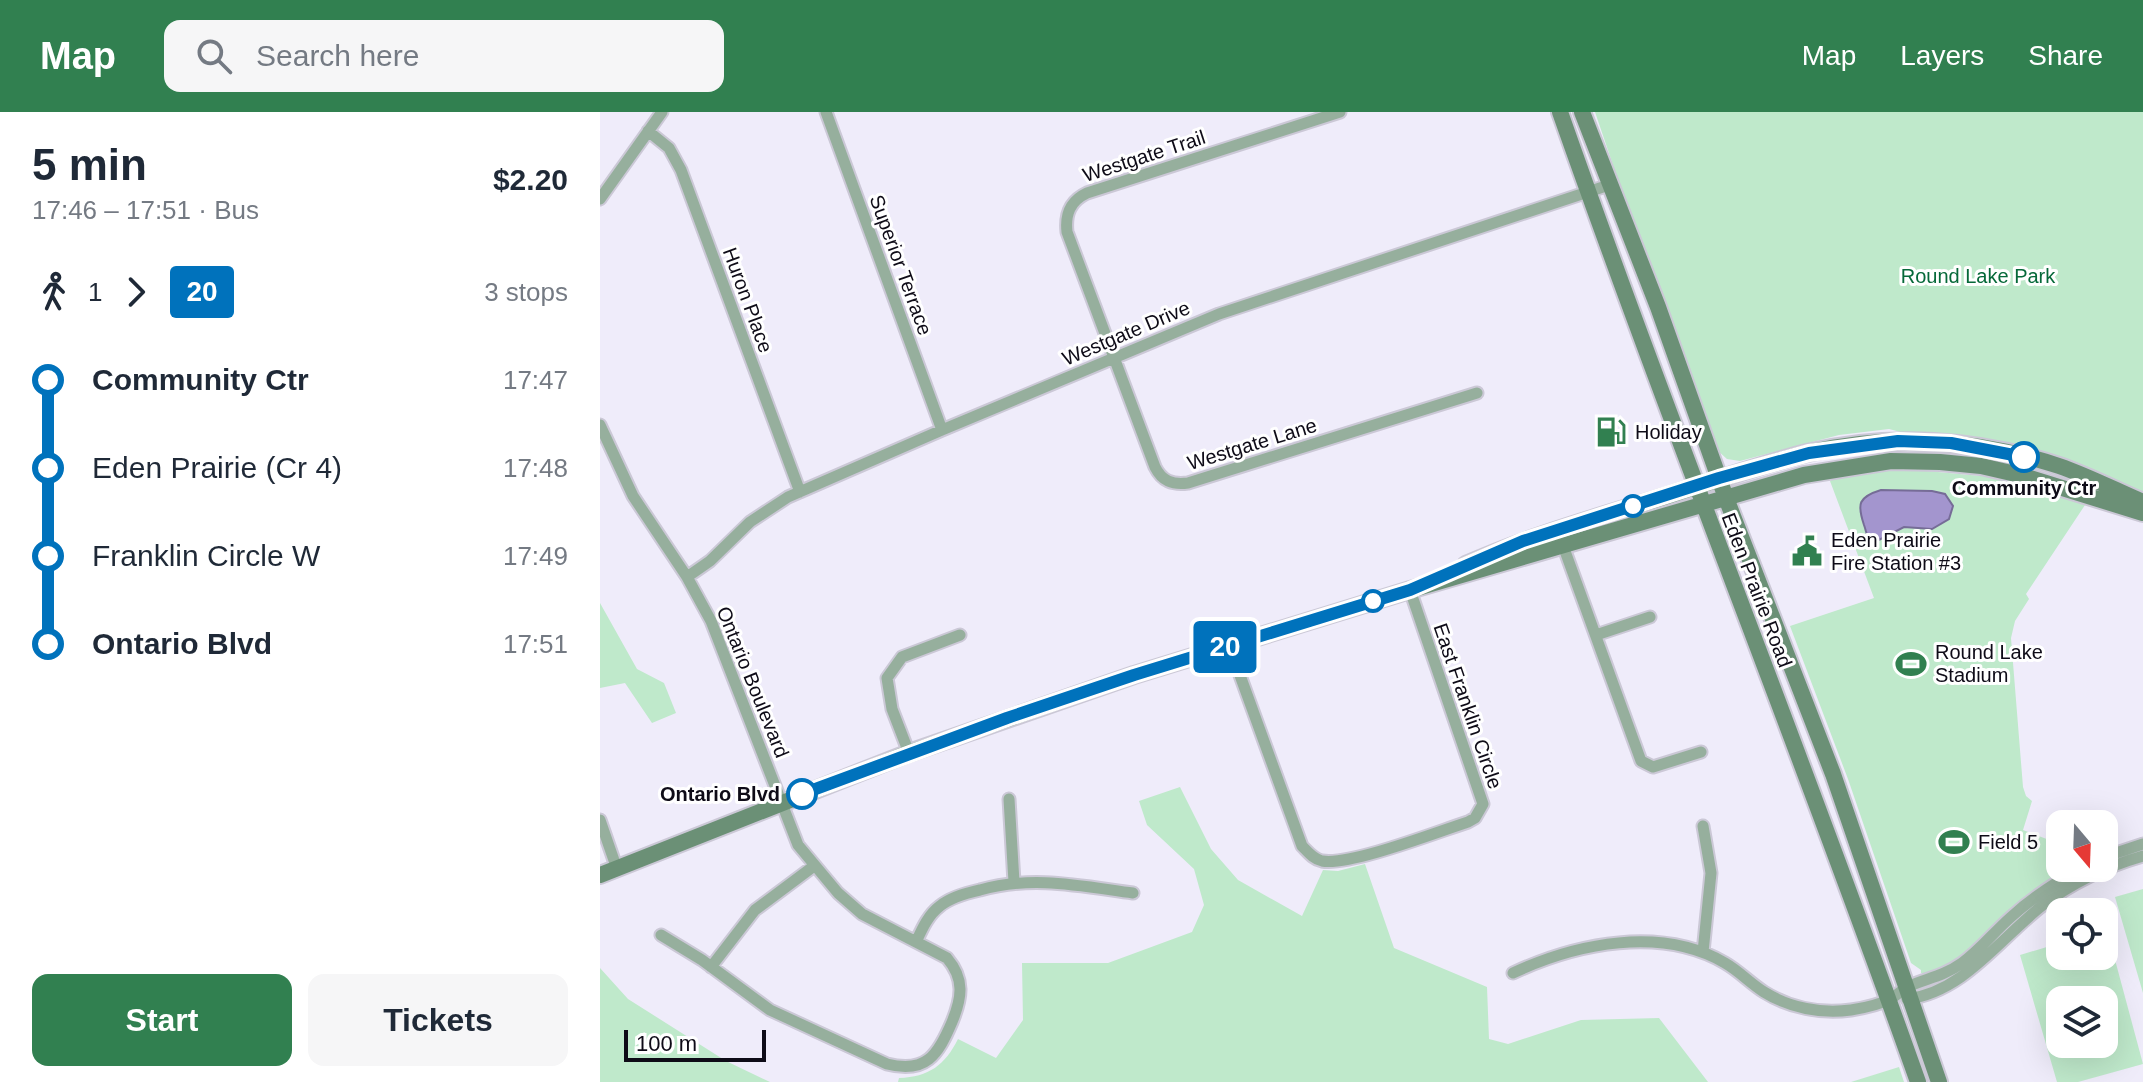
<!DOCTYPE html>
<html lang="en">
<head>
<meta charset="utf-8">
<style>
	body { margin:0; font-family:Arial,sans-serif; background:#f6f6f7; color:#1f2937; height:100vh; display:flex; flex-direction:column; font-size:30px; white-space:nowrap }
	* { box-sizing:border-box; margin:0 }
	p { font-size:26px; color:#747a83 }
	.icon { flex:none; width:44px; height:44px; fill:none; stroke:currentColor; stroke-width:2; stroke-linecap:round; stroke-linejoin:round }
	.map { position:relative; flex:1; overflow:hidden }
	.drawer { display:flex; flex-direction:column; background:#fff; width:600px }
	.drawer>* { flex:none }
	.badge { padding:0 16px; border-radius:6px; font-size:28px; line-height:52px }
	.needle { width:52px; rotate:161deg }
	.tools { position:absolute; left:1446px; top:698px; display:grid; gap:16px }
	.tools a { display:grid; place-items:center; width:72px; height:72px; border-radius:16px; background:#fff; box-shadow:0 8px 32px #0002; font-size:40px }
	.scale { position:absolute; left:24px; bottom:20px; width:142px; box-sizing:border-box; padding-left:8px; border:4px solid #0e0b17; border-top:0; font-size:22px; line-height:28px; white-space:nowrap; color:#0e0b17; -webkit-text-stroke:6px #fff; paint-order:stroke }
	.map>.badge { position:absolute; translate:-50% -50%; box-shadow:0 0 0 4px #fff }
	.legs { display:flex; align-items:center; gap:12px; height:88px; padding:0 32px; font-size:26px }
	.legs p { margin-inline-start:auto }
	.summary { display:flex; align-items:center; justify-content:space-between; height:136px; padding:0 32px }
	h1 { font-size:44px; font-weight:700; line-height:60px }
	.primary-button { display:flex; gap:16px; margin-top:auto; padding:16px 32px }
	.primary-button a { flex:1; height:92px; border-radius:16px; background:#318050; color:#fff; font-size:32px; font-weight:700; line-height:92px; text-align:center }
	.primary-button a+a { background:#f6f6f7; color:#1f2937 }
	ul { padding:0 32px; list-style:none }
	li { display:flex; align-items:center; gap:28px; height:88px; font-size:30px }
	li i { display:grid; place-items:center; width:12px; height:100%; margin:0 10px; background:currentColor }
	li i::after { content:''; width:20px; height:20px; margin:-10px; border:6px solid; border-radius:50%; background:#fff }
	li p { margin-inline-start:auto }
	li:first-child i { background:linear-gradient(#0000 50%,currentColor 0) }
	li:last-child i { background:linear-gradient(currentColor 50%,#0000 0) }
	header { display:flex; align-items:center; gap:48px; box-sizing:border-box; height:112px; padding:0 40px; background:#318050; color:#fff }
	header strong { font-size:38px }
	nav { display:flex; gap:44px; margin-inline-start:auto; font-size:28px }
	.search { width:560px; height:72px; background:#f6f6f7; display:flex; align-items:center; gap:20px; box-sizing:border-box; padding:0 28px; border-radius:16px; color:#747a83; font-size:30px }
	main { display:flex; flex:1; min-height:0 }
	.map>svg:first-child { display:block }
	.green { fill:#bfe9cb; fill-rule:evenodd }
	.water { fill:#a395ce; stroke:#766c97; stroke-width:2 }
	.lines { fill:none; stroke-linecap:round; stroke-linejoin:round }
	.street-casing { stroke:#cbc8d6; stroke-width:15 }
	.secondary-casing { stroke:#cbc8d6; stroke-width:20 }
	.street { stroke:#96af9d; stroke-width:11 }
	.secondary { stroke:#6b9076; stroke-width:16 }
	.line-1-casing { stroke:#fff; stroke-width:18 }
	.line-1 { stroke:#0072bc; stroke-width:12 }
	.stop-1-dot { fill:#fff; stroke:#0072bc; stroke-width:4 }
	.labels { text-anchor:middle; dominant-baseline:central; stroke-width:6; stroke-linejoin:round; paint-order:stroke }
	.street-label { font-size:20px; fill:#0e0b17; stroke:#fff }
	.park-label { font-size:20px; fill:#066939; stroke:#fff }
	.poi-label { font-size:20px; fill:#0e0b17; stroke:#fff; text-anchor:start }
	.stop-label { font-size:20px; font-weight:bold; fill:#0e0b17; stroke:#fff }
</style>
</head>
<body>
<header>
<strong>Map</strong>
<div class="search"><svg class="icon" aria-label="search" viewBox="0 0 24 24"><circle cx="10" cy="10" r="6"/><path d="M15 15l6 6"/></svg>Search here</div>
<nav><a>Map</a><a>Layers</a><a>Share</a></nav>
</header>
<main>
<section class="drawer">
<div class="summary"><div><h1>5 min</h1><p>17:46 – 17:51 · Bus</p></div><b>$2.20</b></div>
<div class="legs"><svg class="icon" aria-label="walk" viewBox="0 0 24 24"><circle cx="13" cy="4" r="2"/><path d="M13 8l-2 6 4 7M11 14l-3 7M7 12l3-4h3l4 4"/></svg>1<svg class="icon" aria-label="forward" viewBox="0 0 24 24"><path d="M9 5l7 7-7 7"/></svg><b class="badge" style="background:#0072bc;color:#fff">20</b><p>3 stops</p></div>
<ul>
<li><i style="color:#0072bc"></i><b>Community Ctr</b><p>17:47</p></li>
<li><i style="color:#0072bc"></i><span>Eden Prairie (Cr 4)</span><p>17:48</p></li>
<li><i style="color:#0072bc"></i><span>Franklin Circle W</span><p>17:49</p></li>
<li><i style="color:#0072bc"></i><b>Ontario Blvd</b><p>17:51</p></li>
</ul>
<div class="primary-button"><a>Start</a><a>Tickets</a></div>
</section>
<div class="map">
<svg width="1543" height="970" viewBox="0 0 1543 970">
	<rect width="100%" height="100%" fill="#efecfa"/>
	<path class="green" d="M 995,0 L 1543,0 L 1543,383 L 1289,317 L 1239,323 L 1140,349 L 1127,347 L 1117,338 L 1034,115 Z
		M 1327,359 L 1413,367 L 1487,390 L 1426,482 L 1429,487 L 1415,509 L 1411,526 L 1423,675 L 1426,684 L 1432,689 L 1423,718 L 1460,732 L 1460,756 L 1471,756 C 1451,767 1432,779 1414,794 C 1390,814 1353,864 1321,861 L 1321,858 L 1311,851 L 1248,667 L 1190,514 L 1274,486 L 1230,369 C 1250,356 1303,359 1327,359 Z
		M 0,491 L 37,557 L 64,571 L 76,601 L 52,611 L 25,571 L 0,576 Z
		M 580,675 L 611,737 L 638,768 L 702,804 L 723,758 L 738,759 L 765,752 L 794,836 L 887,875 L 889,927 L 908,932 L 981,908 L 1059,906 L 1108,970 L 298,970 L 299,966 C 329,965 345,953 358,927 L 396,946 L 423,908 L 422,851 L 508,851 L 592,820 L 604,793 L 594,757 L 547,713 L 539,689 Z
		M 1543,777 L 1543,881 L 1515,785 Z
		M 1507,818 L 1543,952 L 1478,970 L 1457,970 L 1420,843 L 1460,831 L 1460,844 L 1504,844 L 1504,819 ZM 1504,888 L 1504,932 L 1460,932 L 1460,888 Z
		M 0,856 L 28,887 L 126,949 L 170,970 L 0,970 Z
		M 1299,955 L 1304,970 L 1251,970 Z"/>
	<path class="water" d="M 1281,378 L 1332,379 L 1345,382 L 1353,394 L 1349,407 L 1332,417 L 1304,415 L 1273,431 C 1266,425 1267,421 1264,413 C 1257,392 1258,385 1281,378 Z"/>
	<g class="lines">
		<g class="street-casing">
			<path id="street" d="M 226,0 L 342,318
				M 740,0 L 487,81 C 470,89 465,102 467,120 L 555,355 C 562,369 572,373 588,371 L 877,281
				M 48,19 L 69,36 L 81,58 L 200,380
				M 0,87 L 62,0
				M 0,313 L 33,384 L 87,465 L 111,509 L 198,733 L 238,781 L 262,802 L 347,846 C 365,867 362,886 352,910 C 338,943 326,962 287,952 L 170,898 L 102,848 L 61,823
				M 961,428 L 1041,649 L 1053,655 L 1101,640
				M 87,465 L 110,449 L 150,410 L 188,385 L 342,318 L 619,202 L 1009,73
				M 996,523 L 1050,505
				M 629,533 L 702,734 C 708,740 713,747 722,749 C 750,754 837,720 868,710 L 875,706 L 883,692 L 810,478
				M 309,641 L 292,597 L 287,566 L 302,545 L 360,523
				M 409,687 L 414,770
				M 0,708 L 17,757
				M 1504,745 L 1543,732
				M 316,830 C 322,817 328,803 340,794 C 351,785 366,781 380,778 C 432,763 481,774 533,781
				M 1103,840 L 1111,761 L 1103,714
				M 111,855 L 155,798 L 214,754
				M 913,861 C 977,831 1061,814 1125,851 C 1139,859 1150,871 1164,880 C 1190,896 1221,902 1251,898 C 1264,896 1281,892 1292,886 C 1297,883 1302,878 1307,875 C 1327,866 1342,865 1362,851 C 1380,838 1394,820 1411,805 C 1432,786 1456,770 1481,756
				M 1307,887 C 1364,880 1400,826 1443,793 C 1472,771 1508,754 1543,744"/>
		</g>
		<g class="secondary-casing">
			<path id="secondary" d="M 960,0 C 1074,325 1203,645 1318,970
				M 982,0 L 1058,195 L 1126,386 L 1233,662 L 1339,970
				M 866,453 C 931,424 999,405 1067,384 C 1114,369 1160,353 1207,341 C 1290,321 1378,327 1459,354 C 1488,364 1515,378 1543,390
				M 0,763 L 309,641 L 534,563 L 810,478 L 1204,363 L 1291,349 L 1340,350 L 1381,354 L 1420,363 L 1543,401"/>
		</g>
		<use href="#street" class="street"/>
		<use href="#secondary" class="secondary"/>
	</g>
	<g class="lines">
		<g class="line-1-casing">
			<path id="line-1" d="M 202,682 L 407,606 L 534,563 L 810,478 L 923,429 L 1119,366 L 1209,341 L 1298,329 L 1351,331 L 1424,345"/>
		</g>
		<use href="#line-1" class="line-1"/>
	</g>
	<defs>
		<g id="fuel-bare" transform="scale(2.4)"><path d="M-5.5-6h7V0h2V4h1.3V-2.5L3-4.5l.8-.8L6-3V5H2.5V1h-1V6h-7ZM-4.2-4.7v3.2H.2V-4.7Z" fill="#318050" stroke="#fff" stroke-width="2.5" paint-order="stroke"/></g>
		<g id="civic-bare" transform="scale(2.4)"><path d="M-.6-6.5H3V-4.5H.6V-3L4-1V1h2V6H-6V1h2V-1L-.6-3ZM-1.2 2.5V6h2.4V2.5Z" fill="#318050" stroke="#fff" stroke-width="2.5" paint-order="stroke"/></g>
		<g id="stadium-bare" transform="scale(2.4)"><path d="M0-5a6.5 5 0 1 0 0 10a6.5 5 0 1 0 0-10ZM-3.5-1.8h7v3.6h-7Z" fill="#318050" stroke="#fff" stroke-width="2.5" paint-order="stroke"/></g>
	</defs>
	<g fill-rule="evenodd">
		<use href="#fuel-bare" x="1011" y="320"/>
		<use href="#civic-bare" x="1207" y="439"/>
		<use href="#stadium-bare" x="1311" y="552"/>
		<use href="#stadium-bare" x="1354" y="730"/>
	</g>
	<g class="stop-1-dot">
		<circle cx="1424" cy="345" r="14"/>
		<circle cx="1033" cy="394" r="10"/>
		<circle cx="773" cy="489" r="10"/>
		<circle cx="202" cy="682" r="14"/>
	</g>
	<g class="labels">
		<g class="street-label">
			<text transform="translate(544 44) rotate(-18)">Westgate Trail</text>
			<text transform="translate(301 153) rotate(70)">Superior Terrace</text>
			<text transform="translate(148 188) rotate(70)">Huron Place</text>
			<text transform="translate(526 221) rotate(-23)">Westgate Drive</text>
			<text transform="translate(652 332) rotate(-17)">Westgate Lane</text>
			<text transform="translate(1157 478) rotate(69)">Eden Prairie Road</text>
			<text transform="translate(153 570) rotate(68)">Ontario Boulevard</text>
			<text transform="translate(868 594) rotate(71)">East Franklin Circle</text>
		</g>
		<g class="park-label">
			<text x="1378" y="164">Round Lake Park</text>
		</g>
		<g class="poi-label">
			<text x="1035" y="320">Holiday</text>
			<text x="1231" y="428">Eden Prairie<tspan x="1231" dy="23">Fire Station #3</tspan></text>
			<text x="1335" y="540">Round Lake<tspan x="1335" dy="23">Stadium</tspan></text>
			<text x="1378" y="730">Field 5</text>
		</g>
		<g class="stop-label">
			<text x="1424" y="376">Community Ctr</text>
			<text x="180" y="682" text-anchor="end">Ontario Blvd</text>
		</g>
	</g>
</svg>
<div class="tools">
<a><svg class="needle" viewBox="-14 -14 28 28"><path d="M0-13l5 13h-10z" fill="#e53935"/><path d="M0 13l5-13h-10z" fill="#747a83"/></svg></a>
<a><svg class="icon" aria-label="locate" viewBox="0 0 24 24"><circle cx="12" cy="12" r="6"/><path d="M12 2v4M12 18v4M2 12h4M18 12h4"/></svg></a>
<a><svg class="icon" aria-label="layers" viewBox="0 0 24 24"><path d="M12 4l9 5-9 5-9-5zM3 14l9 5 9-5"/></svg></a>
</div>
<div class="scale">100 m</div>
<b class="badge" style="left:625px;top:535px;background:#0072bc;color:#fff">20</b>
</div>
</main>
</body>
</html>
